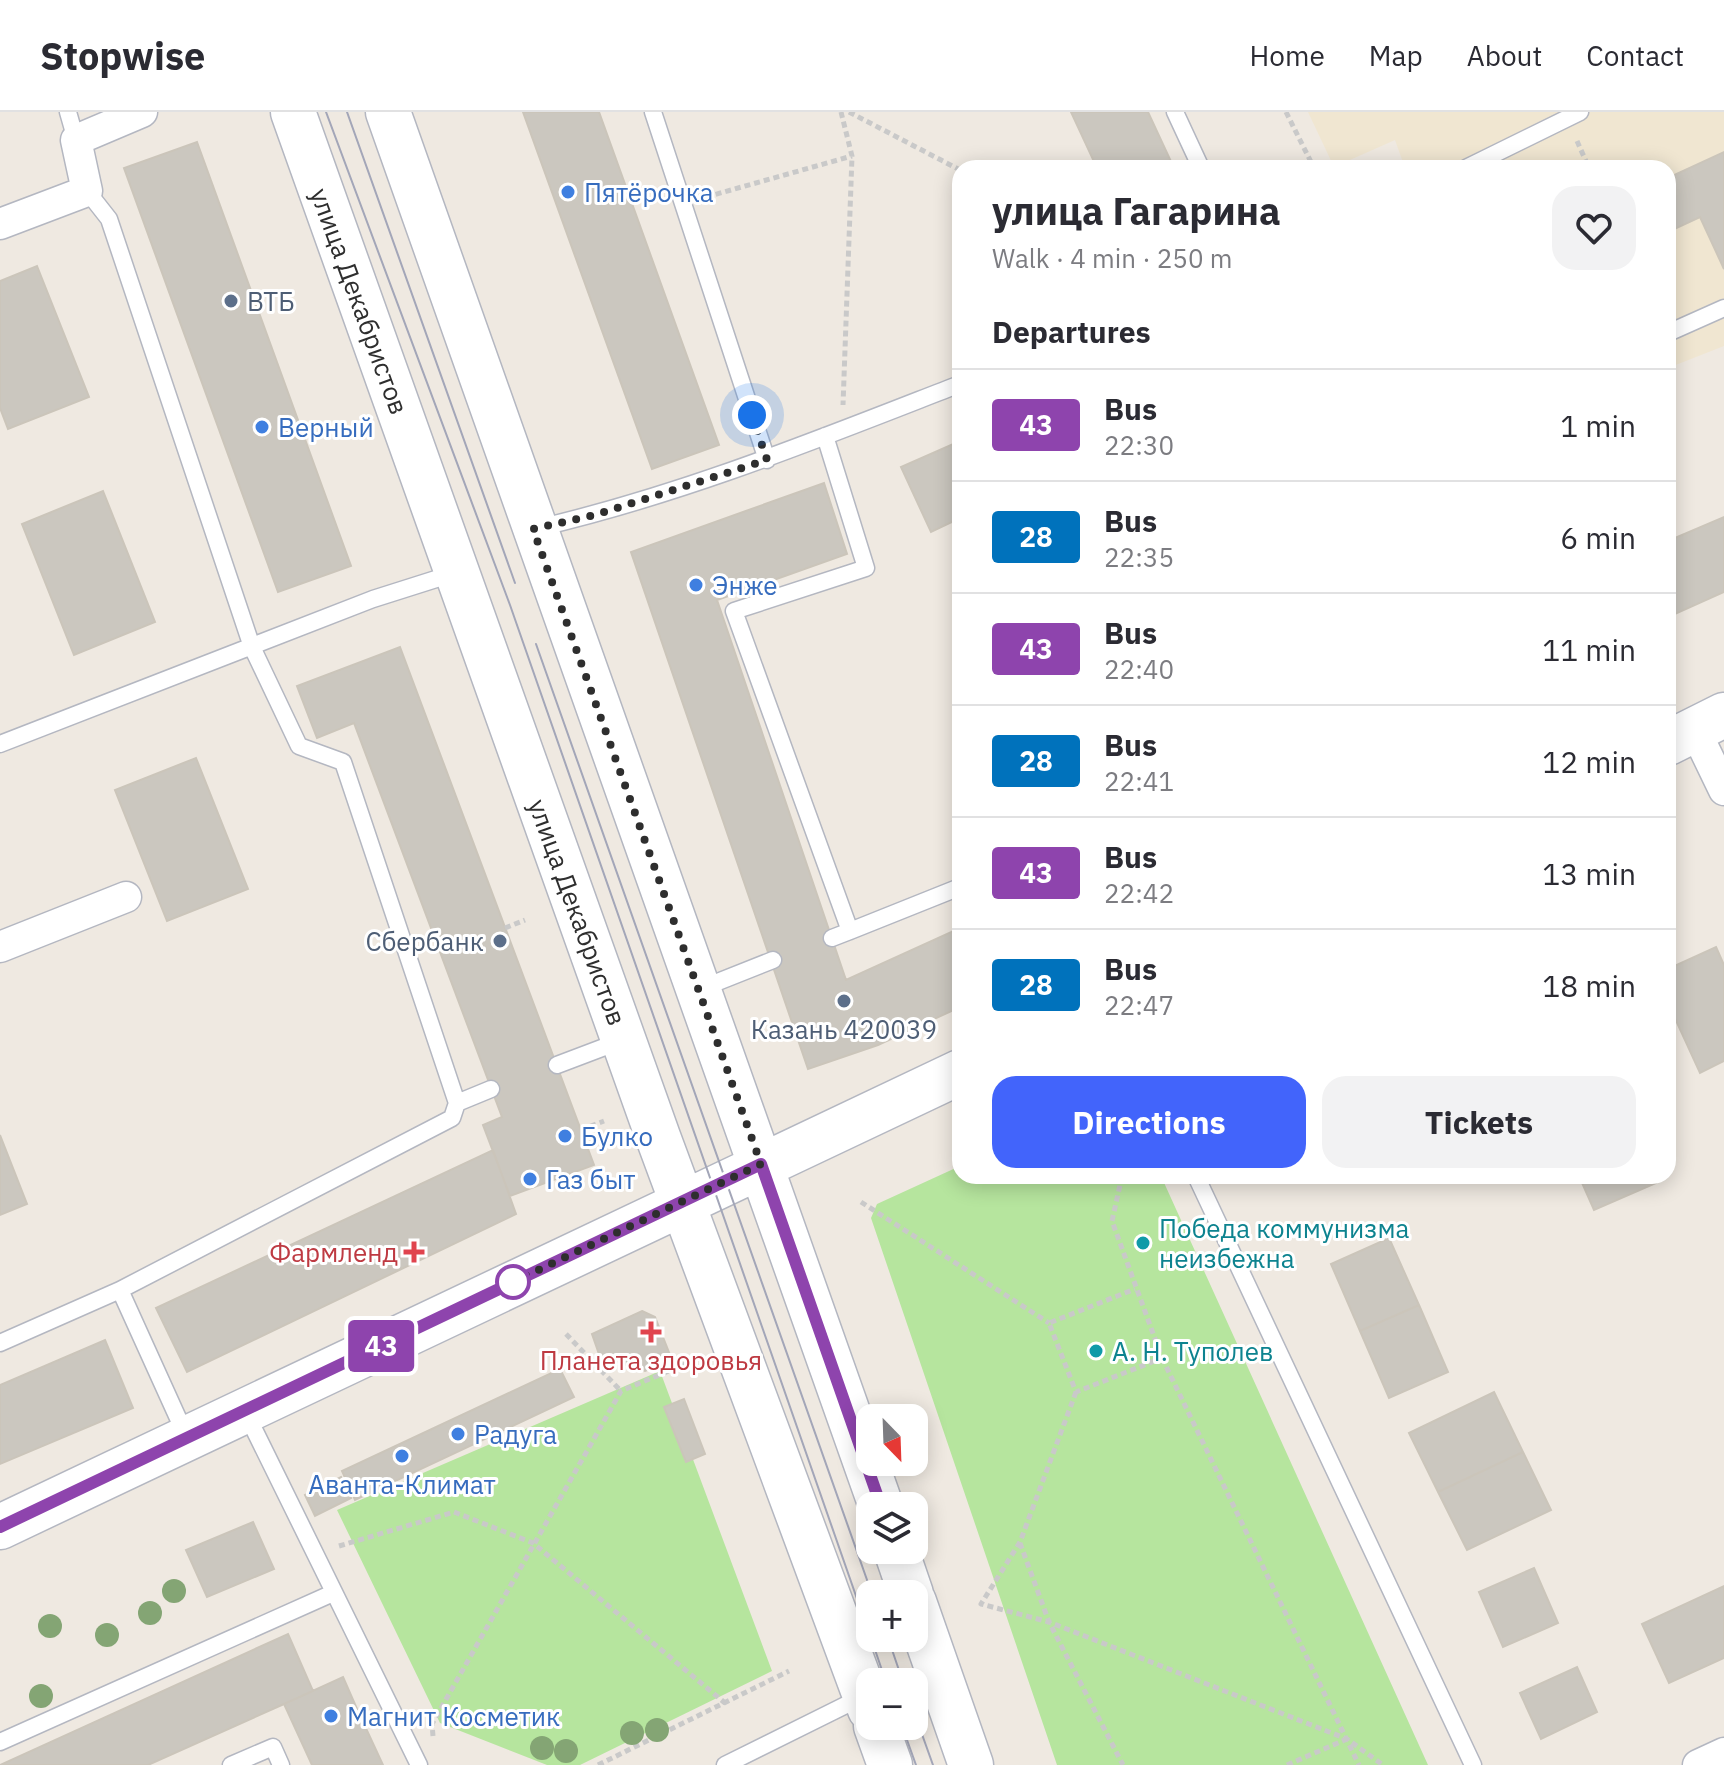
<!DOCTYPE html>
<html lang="en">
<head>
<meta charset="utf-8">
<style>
	body { margin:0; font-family:"IBM Plex Sans",sans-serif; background:#f2f2f3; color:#2b2b33; height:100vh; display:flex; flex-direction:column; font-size:30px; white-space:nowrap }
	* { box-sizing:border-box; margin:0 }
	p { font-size:26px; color:#7c7c81 }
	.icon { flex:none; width:44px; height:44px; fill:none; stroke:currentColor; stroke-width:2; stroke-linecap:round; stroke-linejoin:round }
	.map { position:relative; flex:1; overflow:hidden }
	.panel { position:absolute; left:952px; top:48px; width:724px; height:1024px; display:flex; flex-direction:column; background:#fff; border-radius:24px; box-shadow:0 4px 20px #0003 }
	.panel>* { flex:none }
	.badge { padding:0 16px; border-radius:6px; font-size:28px; line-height:52px }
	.needle { width:52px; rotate:157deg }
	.tools { position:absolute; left:856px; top:1292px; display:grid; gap:16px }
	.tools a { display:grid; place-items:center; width:72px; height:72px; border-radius:16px; background:#fff; box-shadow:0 4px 20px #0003; font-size:40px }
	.you { position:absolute; width:40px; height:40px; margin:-20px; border:6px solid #fff; border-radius:50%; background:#1a73e8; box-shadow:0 0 0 12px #1a73e833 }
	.map>.badge { position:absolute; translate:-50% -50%; box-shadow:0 0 0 4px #fff }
	h2 { padding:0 40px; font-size:30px; line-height:72px }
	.round { display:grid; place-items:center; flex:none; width:84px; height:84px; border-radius:24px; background:#f2f2f3 }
	.summary { display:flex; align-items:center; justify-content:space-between; height:136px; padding:0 40px }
	h1 { font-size:38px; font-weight:700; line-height:60px }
	.action { display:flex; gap:16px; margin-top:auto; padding:16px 40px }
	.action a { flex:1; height:92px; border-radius:24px; background:#4264fb; color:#fff; font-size:32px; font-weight:700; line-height:92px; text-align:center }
	.action a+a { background:#f2f2f3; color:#2b2b33 }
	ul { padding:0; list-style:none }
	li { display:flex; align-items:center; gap:24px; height:112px; padding:0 40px; border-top:2px solid #e1e1e2 }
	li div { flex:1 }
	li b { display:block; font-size:30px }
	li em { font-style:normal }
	li .badge { min-width:88px; font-weight:700; text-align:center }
	header { display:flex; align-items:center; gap:48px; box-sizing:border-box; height:112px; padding:0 40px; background:#fff; border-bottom:2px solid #e1e1e2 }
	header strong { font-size:38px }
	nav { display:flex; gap:44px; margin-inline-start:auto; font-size:28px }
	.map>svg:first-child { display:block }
	.education { fill:#f0e6d1 }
	.green { fill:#b6e59e }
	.building { fill:#cbc7bf; stroke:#cbc5ba; stroke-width:2 }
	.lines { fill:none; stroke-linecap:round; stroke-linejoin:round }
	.lane-casing { stroke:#b4b7c1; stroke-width:19 }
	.street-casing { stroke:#b4b7c1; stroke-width:33 }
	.secondary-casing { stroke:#b4b7c1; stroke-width:47 }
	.path { stroke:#c9c9c9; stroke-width:5; stroke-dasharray:6 4; stroke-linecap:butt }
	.lane { stroke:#fff; stroke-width:16 }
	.street { stroke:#fff; stroke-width:30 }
	.secondary { stroke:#fff; stroke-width:44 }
	.tram { stroke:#a3a6b8; stroke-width:2 }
	.tree { fill:#84a574 }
	.line-casing { stroke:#fff; stroke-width:18 }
	.line { stroke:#8e44ad; stroke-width:12 }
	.walk { stroke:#2e2e2e; stroke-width:8; stroke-dasharray:0 14.4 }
	.shop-dot { fill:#3f7fe0; stroke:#fff; stroke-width:3 }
	.service-dot { fill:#5c6f8a; stroke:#fff; stroke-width:3 }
	.culture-dot { fill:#0f9aa8; stroke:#fff; stroke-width:3 }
	.health-dot { fill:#e0444e; stroke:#fff; stroke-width:3 }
	.stop-dot { fill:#fff; stroke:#8e44ad; stroke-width:4 }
	.labels { text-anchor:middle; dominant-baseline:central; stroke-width:6; stroke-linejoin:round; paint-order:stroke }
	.shop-label { font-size:26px; fill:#366cbe; stroke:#fff; text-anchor:start }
	.service-label { font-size:26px; fill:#4e5e75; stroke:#fff; text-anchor:start }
	.street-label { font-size:26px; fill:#2e2e2e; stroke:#fff }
	.culture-label { font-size:26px; fill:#0d838f; stroke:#fff; text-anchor:start }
	.health-label { font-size:26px; fill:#be3a42; stroke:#fff; text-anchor:end }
</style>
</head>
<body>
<header>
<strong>Stopwise</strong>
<nav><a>Home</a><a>Map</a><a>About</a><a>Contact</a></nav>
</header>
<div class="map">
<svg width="1724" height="1653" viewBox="0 0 1724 1653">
	<rect width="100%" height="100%" fill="#efe9e1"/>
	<path class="education" d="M 1308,0 L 1724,0 L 1724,234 L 1668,256 L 1668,56 L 1405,56 L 1395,28 L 1334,55 Z"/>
	<path class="green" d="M 960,1054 L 960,1064 L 1161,1064 L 1428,1653 L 1057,1653 L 871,1106 L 877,1092 Z
		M 660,1259 L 772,1559 L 580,1653 L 547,1653 L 440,1611 L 337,1398 Z"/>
	<path class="building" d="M 523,0 L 599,0 L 719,333 L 652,357 Z
		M 1071,0 L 1148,0 L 1174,56 L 1097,56 Z
		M 197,30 L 351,454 L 278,480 L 124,56 Z
		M 1724,40 L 1724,157 L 1700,105 L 1668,120 L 1668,66 Z
		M 37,154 L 89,285 L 8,317 L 0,296 L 0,169 Z
		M 960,329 L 960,406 L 931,420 L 901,355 Z
		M 824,371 L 847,442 L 717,488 L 846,868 L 960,816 L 960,895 L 878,933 L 808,957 L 631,440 Z
		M 103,379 L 155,510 L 74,543 L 22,412 Z
		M 1724,405 L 1724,480 L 1675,502 L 1668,485 L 1668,429 Z
		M 400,535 L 594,1053 L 510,1084 L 483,1013 L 502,1005 L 354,611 L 317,626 L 297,574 Z
		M 196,646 L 248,777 L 167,809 L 115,678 Z
		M 1716,835 L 1724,853 L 1724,949 L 1700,961 L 1668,891 L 1668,857 Z
		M 0,1023 L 27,1092 L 0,1103 Z
		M 493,1038 L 516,1102 L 187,1260 L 156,1196 Z
		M 1579,1064 L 1653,1064 L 1656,1071 L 1594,1098 Z
		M 1389,1126 L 1419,1193 L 1360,1219 L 1331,1152 Z
		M 1419,1193 L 1448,1260 L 1389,1286 L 1360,1219 Z
		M 642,1199 L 655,1205 L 672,1248 L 645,1259 L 600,1245 L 592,1222 Z
		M 105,1228 L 133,1296 L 0,1352 L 0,1273 Z
		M 560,1257 L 574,1285 L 355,1388 L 342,1359 Z
		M 1494,1280 L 1523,1340 L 1438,1380 L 1409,1321 Z
		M 684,1287 L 705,1342 L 686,1350 L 664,1295 Z
		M 1523,1340 L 1551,1398 L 1467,1438 L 1438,1380 Z
		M 341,1365 L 351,1386 L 315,1404 L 305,1383 Z
		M 253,1410 L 274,1457 L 207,1485 L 186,1438 Z
		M 1534,1456 L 1558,1511 L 1503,1535 L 1479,1480 Z
		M 1724,1474 L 1724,1546 L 1669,1571 L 1642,1512 Z
		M 288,1522 L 313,1579 L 284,1592 L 148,1653 L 0,1653 Z
		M 1577,1555 L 1597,1600 L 1541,1627 L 1520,1581 Z
		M 343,1565 L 357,1597 L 383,1653 L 312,1653 L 284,1592 Z"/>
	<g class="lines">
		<g class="lane-casing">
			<path id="lane" d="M 68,0 L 76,28
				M 653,0 L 767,348
				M 1175,0 L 1201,56
				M 1466,56 L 1580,0
				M 87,79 L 109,107 L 252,535 L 299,634 L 343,650 L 457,991 L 452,1006 L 120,1178 L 187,1326
				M 1668,221 L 1724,196
				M 825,324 L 866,456 L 734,499 L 850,819 L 960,775
				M 538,416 C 684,382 821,326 960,272
				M 0,632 L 373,487 L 455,461
				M 832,826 L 850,819
				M 700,877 L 773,848
				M 557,953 L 623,928
				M 457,991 L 491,977
				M 1196,1064 L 1473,1653
				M 0,1231 L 120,1178
				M 246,1301 L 419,1653
				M 0,1630 L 333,1481
				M 231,1653 L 273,1635 L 281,1653
				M 725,1653 L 864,1584"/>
		</g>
		<g class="street-casing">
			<path id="street" d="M 0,112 L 87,79 L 76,28 L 142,0
				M 1695,618 L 1724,678
				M 0,835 L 126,785
				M 1698,1653 L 1724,1641"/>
		</g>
		<g class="secondary-casing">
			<path id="secondary" d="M 293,0 L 658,1025 L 870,1597
				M 388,0 L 881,1394
				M 1668,631 L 1724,603
				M 0,1415 L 960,960
				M 896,1438 L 911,1482
				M 914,1490 L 971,1653
				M 876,1614 L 890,1653"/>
		</g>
		<path class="path" d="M 841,0 L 852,44 L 843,293
			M 849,0 L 960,58
			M 1286,0 L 1314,56
			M 1577,29 L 1589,56
			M 706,85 L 852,44
			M 505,816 L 525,808
			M 581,1018 L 604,1009
			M 1122,1064 L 1112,1109 L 1162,1246 L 1076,1280 L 1049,1211 L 1135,1177
			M 861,1090 L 1049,1211
			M 566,1222 L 621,1279
			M 1162,1246 L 1359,1653
			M 1076,1280 L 1020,1430 L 981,1492 L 1049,1510 L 1347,1627 L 1383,1653
			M 1020,1431 L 1049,1510 L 1123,1653
			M 339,1434 L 454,1400 L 533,1431 L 725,1591
			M 433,1624 L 432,1612 L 621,1279 L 695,1248
			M 598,1653 L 789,1559
			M 1287,1653 L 1347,1627"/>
		<use href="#lane" class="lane"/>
		<use href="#street" class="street"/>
		<use href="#secondary" class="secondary"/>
		<path class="tram" d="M 326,0 L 510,493 L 870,1524
			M 347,0 L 515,471
			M 536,532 L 872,1482
			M 871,1526 L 886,1570
			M 888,1526 L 903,1570
			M 914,1600 L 933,1653
			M 902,1614 L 916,1653"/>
	</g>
	<g class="tree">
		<circle cx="174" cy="1479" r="12"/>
		<circle cx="150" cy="1501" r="12"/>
		<circle cx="50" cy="1514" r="12"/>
		<circle cx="107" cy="1523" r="12"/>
		<circle cx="41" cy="1584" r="12"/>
		<circle cx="657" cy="1618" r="12"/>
		<circle cx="632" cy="1621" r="12"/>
		<circle cx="542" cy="1636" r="12"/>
		<circle cx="566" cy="1639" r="12"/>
	</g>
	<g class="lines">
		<g class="line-casing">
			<path id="line" d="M 0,1415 L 761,1052 L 881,1394"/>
		</g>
		<use href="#line" class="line"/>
		<path class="walk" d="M 513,1170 L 761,1052 L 533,417 L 595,403 L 767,348 L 752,303"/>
	</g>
	<g class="shop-dot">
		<circle cx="568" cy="80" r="8"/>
		<circle cx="262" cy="315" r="8"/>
		<circle cx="696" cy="473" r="8"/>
		<circle cx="565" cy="1024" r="8"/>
		<circle cx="530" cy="1067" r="8"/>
		<circle cx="458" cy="1322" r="8"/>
		<circle cx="402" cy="1344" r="8"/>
		<circle cx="331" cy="1604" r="8"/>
	</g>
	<g class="service-dot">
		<circle cx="231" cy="189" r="8"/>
		<circle cx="500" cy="829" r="8"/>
		<circle cx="844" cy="889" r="8"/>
	</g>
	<g class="culture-dot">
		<circle cx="1143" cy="1131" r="8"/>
		<circle cx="1096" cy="1239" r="8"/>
	</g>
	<g class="health-dot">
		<path d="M410 1128h8v8h8v8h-8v8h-8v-8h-8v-8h8z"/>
		<path d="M647 1208h8v8h8v8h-8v8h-8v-8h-8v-8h8z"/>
	</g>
	<circle class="stop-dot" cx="513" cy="1170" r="16"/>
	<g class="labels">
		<g class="shop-label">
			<text x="584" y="80">Пятёрочка</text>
			<text x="278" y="315">Верный</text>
			<text x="712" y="473">Энже</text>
			<text x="581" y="1024">Булко</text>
			<text x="546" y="1067">Газ быт</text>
			<text x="474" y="1322">Радуга</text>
			<text x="402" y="1372" text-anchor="middle">Аванта-Климат</text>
			<text x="347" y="1604">Магнит Косметик</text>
		</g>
		<g class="service-label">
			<text x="247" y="189">ВТБ</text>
			<text x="484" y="829" text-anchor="end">Сбербанк</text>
			<text x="844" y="917" text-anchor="middle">Казань 420039</text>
		</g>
		<g class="street-label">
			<text transform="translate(360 189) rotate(70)">улица Декабристов</text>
			<text transform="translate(578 800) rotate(70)">улица Декабристов</text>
		</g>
		<g class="culture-label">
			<text x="1159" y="1116">Победа коммунизма<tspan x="1159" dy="30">неизбежна</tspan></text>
			<text x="1112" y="1239">А. Н. Туполев</text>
		</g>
		<g class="health-label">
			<text x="398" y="1140">Фармленд</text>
			<text x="651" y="1248" text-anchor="middle">Планета здоровья</text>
		</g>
	</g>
</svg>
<div class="tools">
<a><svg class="needle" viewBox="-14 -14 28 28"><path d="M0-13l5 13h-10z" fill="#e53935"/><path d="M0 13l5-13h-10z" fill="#7c7c81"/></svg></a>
<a><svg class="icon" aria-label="layers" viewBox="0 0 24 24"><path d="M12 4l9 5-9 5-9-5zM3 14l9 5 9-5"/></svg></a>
<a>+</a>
<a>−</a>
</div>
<div class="you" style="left:752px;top:303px"></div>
<b class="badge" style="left:381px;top:1234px;background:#8e44ad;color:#fff">43</b>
<section class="panel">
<div class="summary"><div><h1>улица Гагарина</h1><p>Walk · 4 min · 250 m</p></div><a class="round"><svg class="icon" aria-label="heart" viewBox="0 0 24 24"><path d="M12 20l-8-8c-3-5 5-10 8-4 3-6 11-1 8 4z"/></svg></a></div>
<h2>Departures</h2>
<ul>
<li><span class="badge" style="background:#8e44ad;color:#fff">43</span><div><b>Bus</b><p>22:30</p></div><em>1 min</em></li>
<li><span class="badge" style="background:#0072bc;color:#fff">28</span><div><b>Bus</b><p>22:35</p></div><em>6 min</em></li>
<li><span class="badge" style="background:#8e44ad;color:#fff">43</span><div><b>Bus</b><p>22:40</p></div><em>11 min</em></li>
<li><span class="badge" style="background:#0072bc;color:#fff">28</span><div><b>Bus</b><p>22:41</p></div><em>12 min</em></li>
<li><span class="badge" style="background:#8e44ad;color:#fff">43</span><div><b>Bus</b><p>22:42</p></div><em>13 min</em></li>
<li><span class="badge" style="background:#0072bc;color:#fff">28</span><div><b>Bus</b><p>22:47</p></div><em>18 min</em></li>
</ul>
<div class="action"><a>Directions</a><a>Tickets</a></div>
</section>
</div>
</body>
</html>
